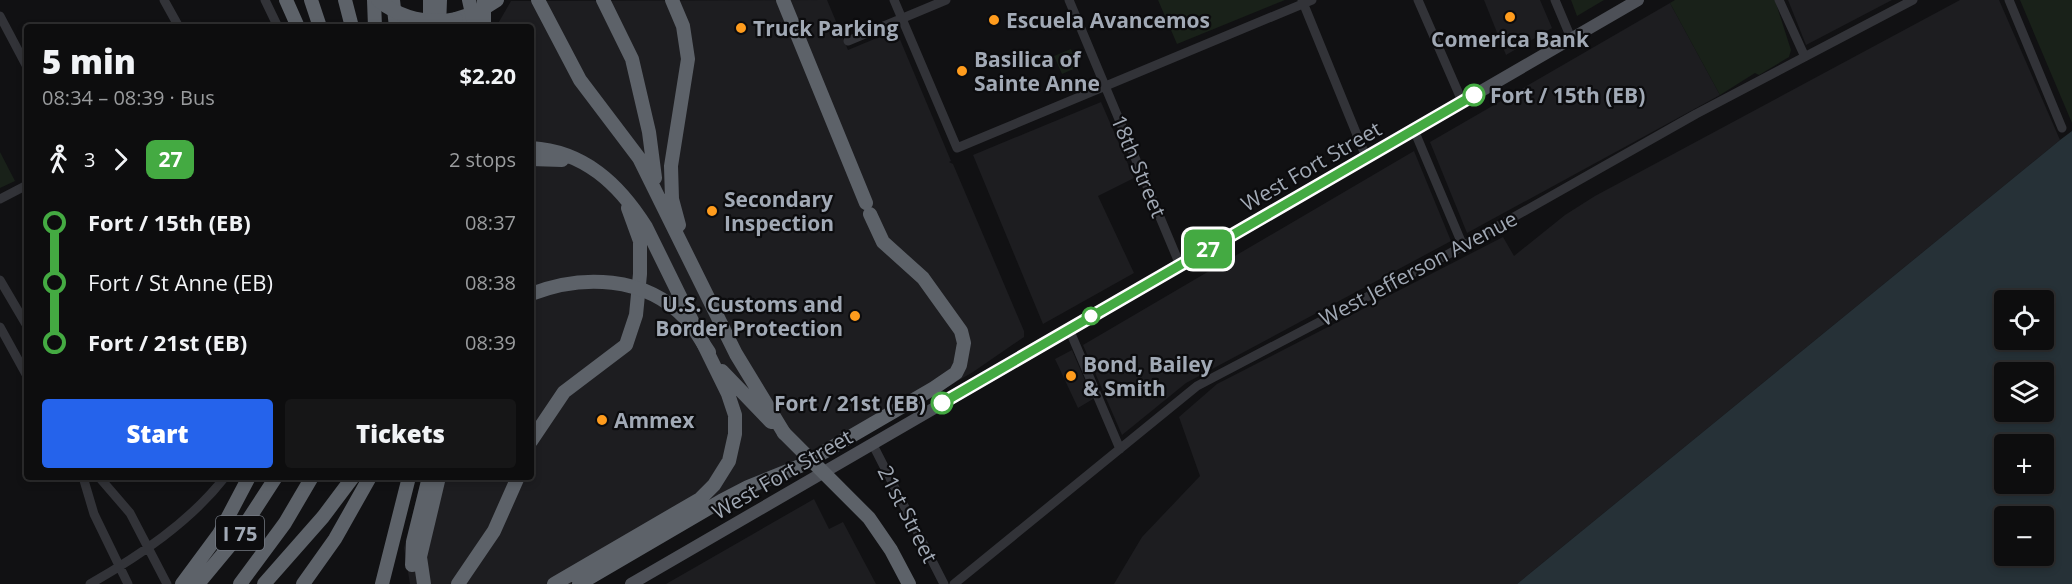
<!DOCTYPE html>
<html lang="en">
<head>
<meta charset="utf-8">
<style>
	body { margin:0; font-family:"Open Sans",sans-serif; background:#161617; color:#f1f3f6; height:100vh; display:flex; flex-direction:column; font-size:22px; white-space:nowrap }
	* { box-sizing:border-box; margin:0 }
	p { font-size:20px; color:#9a9c9e }
	.icon { flex:none; width:33px; height:33px; fill:none; stroke:currentColor; stroke-width:2; stroke-linecap:round; stroke-linejoin:round }
	.map { position:relative; flex:1; overflow:hidden }
	.panel { position:absolute; left:24px; top:24px; width:510px; height:456px; display:flex; flex-direction:column; background:#0d0d0e; border-radius:6px; box-shadow:0 3px 9px #0003,0 0 0 2px #2d2d2e }
	.panel>* { flex:none }
	.badge { padding:0 12px; border-radius:9px; font-size:21px; line-height:39px }
	.controls { position:absolute; left:1994px; top:290px; display:grid; gap:12px }
	.controls a { display:grid; place-items:center; width:60px; height:60px; border-radius:6px; background:#0d0d0e; box-shadow:0 3px 9px #0003,0 0 0 2px #2d2d2e; font-size:30px }
	.map>.badge { position:absolute; translate:-50% -50%; box-shadow:0 0 0 3px #fff }
	.legs { display:flex; align-items:center; gap:9px; height:66px; padding:0 18px; font-size:20px }
	.legs p { margin-inline-start:auto }
	.summary { display:flex; align-items:center; justify-content:space-between; height:102px; padding:0 18px }
	h1 { font-size:33px; font-weight:800; line-height:45px }
	.action { display:flex; gap:12px; margin-top:auto; padding:12px 18px }
	.action a { flex:1; height:69px; border-radius:6px; background:#2563eb; color:#fff; font-size:24px; font-weight:800; line-height:69px; text-align:center }
	.action a+a { background:#161617; color:#f1f3f6 }
	ul { padding:0 18px; list-style:none }
	li { display:flex; align-items:center; gap:21px; height:60px; font-size:22px }
	li i { display:grid; place-items:center; width:9px; height:100%; margin:0 8px; background:currentColor }
	li i::after { content:''; width:15px; height:15px; margin:-8px; border:4px solid; border-radius:50%; background:#0d0d0e }
	li p { margin-inline-start:auto }
	li:first-child i { background:linear-gradient(#0000 50%,currentColor 0) }
	li:last-child i { background:linear-gradient(currentColor 50%,#0000 0) }
	.map>svg:first-child { display:block }
	.built { fill:#1d1d20 }
	.green { fill:#192119 }
	.water { fill:#263137; fill-rule:evenodd }
	.lines { fill:none; stroke-linecap:round; stroke-linejoin:round }
	.minor { stroke:#323338; stroke-width:9 }
	.major { stroke:#4d5057; stroke-width:12 }
	.highway { stroke:#5d6269; stroke-width:14 }
	.highway-bridge { stroke:#5d6269; stroke-width:14 }
	.line-1-casing { stroke:#fff; stroke-width:14 }
	.line-1 { stroke:#44aa42; stroke-width:9 }
	.poi-dot { fill:#ff9c1d; stroke:#0c0c0e; stroke-width:2 }
	.stop-1-dot { fill:#fff; stroke:#44aa42; stroke-width:3 }
	.labels { text-anchor:middle; dominant-baseline:central; stroke-width:4.5; stroke-linejoin:round; paint-order:stroke }
	.shield { fill:#0c0c0e; stroke:#747a83; stroke-width:1.5 }
	.shield-label { font-size:20px; font-weight:bold; fill:#a1a9b5 }
	.poi-label { font-size:21px; font-weight:bold; fill:#a1a9b5; stroke:#0c0c0e; text-anchor:start }
	.stop-label { font-size:21px; font-weight:bold; fill:#a1a9b5; stroke:#0c0c0e; text-anchor:start }
	.street-label { font-size:21px; fill:#a1a9b5; stroke:#0c0c0e }
</style>
</head>
<body>
<div class="map">
<svg width="2072" height="584" viewBox="0 0 2072 584">
	<rect width="100%" height="100%" fill="#111113"/>
	<path class="built" d="M 827,0 L 848,50 L 896,30 L 951,161 L 949,162 L 953,164 L 1024,331 L 1024,337 L 973,372 L 800,473 L 756,490 L 726,493 L 570,584 L 410,584 L 404,548 L 422,477 L 531,477 L 531,27 L 496,27 L 511,1 Z
		M 1484,0 L 1540,0 L 1552,28 L 1506,55 Z
		M 1788,0 L 1892,0 L 1806,45 Z
		M 1960,0 L 1999,0 L 2060,140 L 1517,584 L 1114,584 L 1142,537 L 1200,476 L 1179,417 L 1217,384 L 1503,237 L 1514,256 L 1565,215 L 1595,196 Z
		M 1670,3 L 1720,95 L 1467,233 L 1430,142 Z
		M 1101,102 L 1134,178 L 1098,196 L 1134,273 L 1043,324 L 973,155 Z
		M 1414,151 L 1451,241 L 1186,383 L 1122,435 L 1083,345 Z
		M 1072,350 L 1093,399 L 1078,408 L 1055,359 Z
		M 814,499 L 829,529 L 843,522 L 876,584 L 666,584 Z"/>
	<path class="green" d="M 1158,0 L 1285,0 L 1177,44 Z
		M 1571,0 L 1604,0 L 1577,16 Z
		M 1675,0 L 1775,0 L 1791,50 L 1789,57 L 1759,75 L 1755,73 L 1720,95 L 1670,3 Z
		M 2020,0 L 2072,0 L 2072,123 Z
		M 1071,49 L 1078,67 L 1062,74 L 1054,56 Z
		M 0,152 L 15,181 L 0,188 Z"/>
	<path class="water" d="M 2072,131 L 2072,584 L 1517,584 L 2060,140 ZM 2004,300 L 2043,300 L 2043,339 L 2004,339 ZM 2004,372 L 2043,372 L 2043,411 L 2004,411 ZM 2004,444 L 2043,444 L 2043,483 L 2004,483 ZM 2004,516 L 2043,516 L 2043,555 L 2004,555 Z"/>
	<g class="lines">
		<path class="minor" d="M 164,0 L 179,27
			M 265,0 L 278,27
			M 894,0 L 957,148 L 1312,0
			M 1069,0 L 1180,265
			M 1302,0 L 1366,157
			M 1418,0 L 1462,101
			M 1555,0 L 1571,38
			M 1779,0 L 1805,57
			M 2009,0 L 2062,128
			M 0,16 L 27,67
			M 848,41 L 946,0
			M 1414,130 L 1463,246
			M 0,199 L 27,185
			M 0,280 L 27,326
			M 0,327 L 27,376
			M 1069,329 L 1120,449
			M 872,443 L 944,584
			M 83,477 L 94,514 L 128,584
			M 99,477 L 130,513 L 167,584
			M 90,584 C 139,556 190,522 225,477
			M 954,584 L 1197,386 L 1445,256 L 1696,114 L 1913,0"/>
		<path class="major" d="M 631,584 L 1638,0"/>
		<path class="highway" d="M 286,0 L 298,27
			M 311,0 L 320,27
			M 345,0 L 352,27
			M 374,0 L 375,27
			M 393,0 L 396,27
			M 430,0 L 430,27
			M 538,0 L 580,80 L 639,158 L 736,354 L 784,433
			M 603,0 L 632,59 L 649,132 L 655,178
			M 672,0 L 683,26 L 688,59 L 671,166 L 672,199 L 679,225
			M 783,0 L 866,203
			M 456,19 L 478,12 L 497,0
			M 439,27 L 440,0
			M 531,148 C 584,151 619,184 646,227 L 728,394 L 735,415 L 735,434 L 729,461 L 714,485 L 700,499 L 554,584
			M 531,159 L 562,160
			M 722,371 L 771,422
			M 531,441 L 564,392 L 626,345 L 636,315 L 640,274 L 640,241 L 628,208
			M 412,565 L 413,542 L 429,477
			M 182,584 L 219,534 L 249,477
			M 198,584 L 237,537 L 276,477
			M 240,584 L 285,523 L 312,477
			M 264,584 L 323,517 L 353,477
			M 303,584 L 335,539 L 370,477
			M 382,584 L 409,477
			M 424,584 L 420,557 L 439,477
			M 458,584 L 494,531 L 518,477
			M 579,584 L 721,501 L 748,487 L 800,466 L 934,388 L 956,373 L 960,365 L 964,343 L 961,331 L 923,278 L 883,242 L 870,214"/>
		<path class="highway-bridge" d="M 378,0 C 400,18 428,25 456,19
			M 469,0 L 475,27
			M 484,27 L 484,0
			M 531,294 C 582,274 645,276 685,318 C 695,328 701,341 709,352
			M 784,433 L 869,518 L 891,550 L 909,584"/>
	</g>
	<g class="lines">
		<g class="line-1-casing">
			<path id="line-1" d="M 942,403 L 1474,95"/>
		</g>
		<use href="#line-1" class="line-1"/>
	</g>
	<g class="poi-dot">
		<circle cx="1510" cy="17" r="6"/>
		<circle cx="994" cy="20" r="6"/>
		<circle cx="741" cy="28" r="6"/>
		<circle cx="962" cy="71" r="6"/>
		<circle cx="712" cy="211" r="6"/>
		<circle cx="855" cy="316" r="6"/>
		<circle cx="1071" cy="376" r="6"/>
		<circle cx="602" cy="420" r="6"/>
	</g>
	<g class="stop-1-dot">
		<circle cx="1474" cy="95" r="10"/>
		<circle cx="1091" cy="316" r="8"/>
		<circle cx="942" cy="403" r="10"/>
	</g>
	<g class="labels">
		<rect class="shield" x="216" y="516" width="48" height="34" rx="4.5"/>
		<g class="shield-label">
			<text x="240" y="533">I 75</text>
		</g>
		<g class="poi-label">
			<text x="1006" y="20">Escuela Avancemos</text>
			<text x="753" y="28">Truck Parking</text>
			<text x="1510" y="39" text-anchor="middle">Comerica Bank</text>
			<text x="974" y="59">Basilica of<tspan x="974" dy="24">Sainte Anne</tspan></text>
			<text x="724" y="199">Secondary<tspan x="724" dy="24">Inspection</tspan></text>
			<text x="843" y="304" text-anchor="end">U.S. Customs and<tspan x="843" dy="24">Border Protection</tspan></text>
			<text x="1083" y="364">Bond, Bailey<tspan x="1083" dy="24">&amp; Smith</tspan></text>
			<text x="614" y="420">Ammex</text>
		</g>
		<g class="stop-label">
			<text x="1490" y="95">Fort / 15th (EB)</text>
			<text x="926" y="403" text-anchor="end">Fort / 21st (EB)</text>
		</g>
		<g class="street-label">
			<text transform="translate(1139 166) rotate(67)">18th Street</text>
			<text transform="translate(1311 166) rotate(-30)">West Fort Street</text>
			<text transform="translate(1418 268) rotate(-28)">West Jefferson Avenue</text>
			<text transform="translate(782 474) rotate(-30)">West Fort Street</text>
			<text transform="translate(908 514) rotate(63)">21st Street</text>
		</g>
	</g>
</svg>
<div class="controls">
<a><svg class="icon" aria-label="locate" viewBox="0 0 24 24"><circle cx="12" cy="12" r="6"/><path d="M12 2v4M12 18v4M2 12h4M18 12h4"/></svg></a>
<a><svg class="icon" aria-label="layers" viewBox="0 0 24 24"><path d="M12 4l9 5-9 5-9-5zM3 14l9 5 9-5"/></svg></a>
<a>+</a>
<a>−</a>
</div>
<b class="badge" style="left:1208px;top:249px;background:#44aa42;color:#fff">27</b>
<section class="panel">
<div class="summary"><div><h1>5 min</h1><p>08:34 – 08:39 · Bus</p></div><b>$2.20</b></div>
<div class="legs"><svg class="icon" aria-label="walk" viewBox="0 0 24 24"><circle cx="13" cy="4" r="2"/><path d="M13 8l-2 6 4 7M11 14l-3 7M7 12l3-4h3l4 4"/></svg>3<svg class="icon" aria-label="forward" viewBox="0 0 24 24"><path d="M9 5l7 7-7 7"/></svg><b class="badge" style="background:#44aa42;color:#fff">27</b><p>2 stops</p></div>
<ul>
<li><i style="color:#44aa42"></i><b>Fort / 15th (EB)</b><p>08:37</p></li>
<li><i style="color:#44aa42"></i><span>Fort / St Anne (EB)</span><p>08:38</p></li>
<li><i style="color:#44aa42"></i><b>Fort / 21st (EB)</b><p>08:39</p></li>
</ul>
<div class="action"><a>Start</a><a>Tickets</a></div>
</section>
</div>
</body>
</html>
